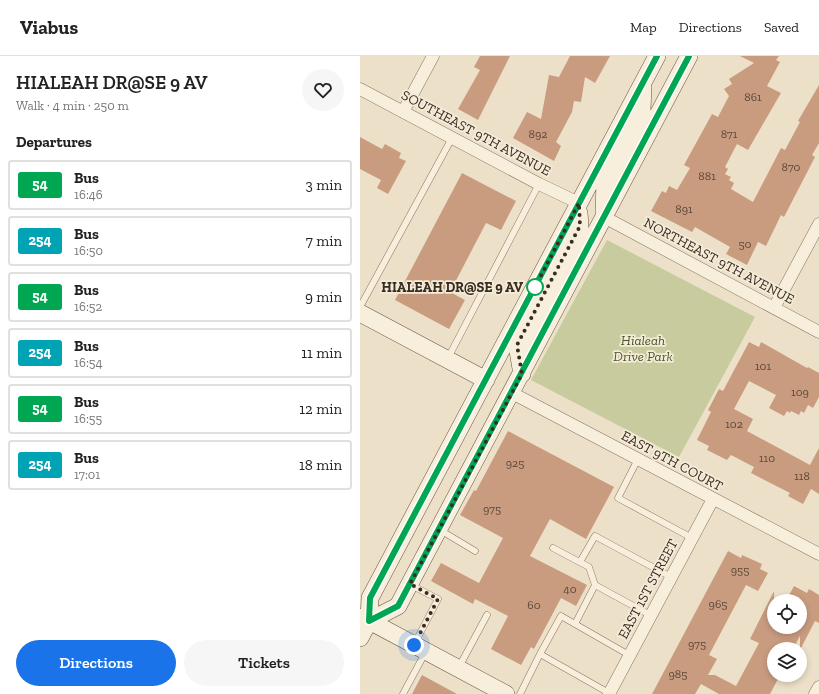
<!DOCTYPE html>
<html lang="en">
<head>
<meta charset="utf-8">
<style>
	body { margin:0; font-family:"Zilla Slab",serif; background:#f6f6f6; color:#222; height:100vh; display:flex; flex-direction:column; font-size:15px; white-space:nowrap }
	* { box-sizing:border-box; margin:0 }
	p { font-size:13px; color:#767676 }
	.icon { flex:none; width:22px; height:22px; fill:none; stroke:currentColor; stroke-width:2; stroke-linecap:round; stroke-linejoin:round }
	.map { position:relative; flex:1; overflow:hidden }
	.drawer { display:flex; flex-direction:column; background:#fff; width:360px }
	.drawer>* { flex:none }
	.badge { padding:0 8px; border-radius:3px; font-size:14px; line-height:26px }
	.controls { position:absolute; left:407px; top:538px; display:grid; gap:8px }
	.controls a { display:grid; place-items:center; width:40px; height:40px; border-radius:50%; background:#fff; box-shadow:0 2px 6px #0003; font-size:20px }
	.you { position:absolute; width:20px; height:20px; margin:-10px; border:3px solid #fff; border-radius:50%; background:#1a73e8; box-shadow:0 0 0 6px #1a73e833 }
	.map>.badge { position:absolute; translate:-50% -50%; box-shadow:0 0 0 2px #fff }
	h2 { padding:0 16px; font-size:15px; line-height:36px }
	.round { display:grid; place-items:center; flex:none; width:42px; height:42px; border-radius:21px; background:#f6f6f6 }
	.summary { display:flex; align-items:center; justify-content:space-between; height:68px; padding:0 16px }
	h1 { font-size:19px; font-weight:600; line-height:30px }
	.action { display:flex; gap:8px; margin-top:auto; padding:8px 16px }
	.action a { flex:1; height:46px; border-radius:24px; background:#1a73e8; color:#fff; font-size:16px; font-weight:600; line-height:46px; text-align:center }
	.action a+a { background:#f6f6f6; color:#222 }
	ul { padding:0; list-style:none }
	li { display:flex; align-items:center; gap:12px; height:50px; margin:0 8px 6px; padding:0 8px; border:2px solid #e0e0e0; border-radius:4px }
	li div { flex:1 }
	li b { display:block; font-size:15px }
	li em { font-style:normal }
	li .badge { min-width:44px; font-weight:700; text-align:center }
	header { display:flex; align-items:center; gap:24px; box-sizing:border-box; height:56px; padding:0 20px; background:#fff; border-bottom:1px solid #e0e0e0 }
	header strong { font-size:19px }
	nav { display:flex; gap:22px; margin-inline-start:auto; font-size:14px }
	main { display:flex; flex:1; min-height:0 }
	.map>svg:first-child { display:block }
	.green { fill:#c7cb9d }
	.building { fill:#c99c80 }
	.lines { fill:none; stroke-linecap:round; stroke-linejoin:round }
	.lane-casing { stroke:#88735e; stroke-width:7 }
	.street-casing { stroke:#88735e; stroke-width:13 }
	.secondary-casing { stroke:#6a5441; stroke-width:18 }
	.lane { stroke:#f8eedc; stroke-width:6 }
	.street { stroke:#f8eedc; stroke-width:12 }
	.secondary { stroke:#f8eedc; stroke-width:17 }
	.line-casing { stroke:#fff; stroke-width:9 }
	.line { stroke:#00a651; stroke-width:6 }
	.walk { stroke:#392c21; stroke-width:4; stroke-dasharray:0 7.2 }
	.stop-dot { fill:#fff; stroke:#00a651; stroke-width:2 }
	.labels { text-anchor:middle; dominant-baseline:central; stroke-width:3.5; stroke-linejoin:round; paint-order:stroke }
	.number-label { font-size:12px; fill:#5d4839 }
	.street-label { font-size:14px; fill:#392c21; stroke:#f4ebd8 }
	.stop-label { font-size:14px; font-weight:bold; fill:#392c21; stroke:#f4ebd8; text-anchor:end }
	.park-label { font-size:14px; font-style:italic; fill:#4b5529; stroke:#f4ebd8 }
</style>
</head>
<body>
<header>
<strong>Viabus</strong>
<nav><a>Map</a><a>Directions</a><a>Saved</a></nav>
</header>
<main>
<section class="drawer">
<div class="summary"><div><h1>HIALEAH DR@SE 9 AV</h1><p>Walk · 4 min · 250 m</p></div><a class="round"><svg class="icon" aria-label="heart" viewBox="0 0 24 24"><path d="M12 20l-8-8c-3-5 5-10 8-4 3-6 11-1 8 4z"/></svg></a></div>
<h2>Departures</h2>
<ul>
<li><span class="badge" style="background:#00a651;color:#fff">54</span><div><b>Bus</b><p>16:46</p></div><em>3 min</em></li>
<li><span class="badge" style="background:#00a3b4;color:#fff">254</span><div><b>Bus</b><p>16:50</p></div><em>7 min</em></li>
<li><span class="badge" style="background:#00a651;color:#fff">54</span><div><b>Bus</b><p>16:52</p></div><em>9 min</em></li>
<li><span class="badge" style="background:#00a3b4;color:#fff">254</span><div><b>Bus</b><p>16:54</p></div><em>11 min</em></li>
<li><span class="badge" style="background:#00a651;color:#fff">54</span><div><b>Bus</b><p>16:55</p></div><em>12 min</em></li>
<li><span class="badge" style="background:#00a3b4;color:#fff">254</span><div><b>Bus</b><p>17:01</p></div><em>18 min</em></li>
</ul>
<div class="action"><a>Directions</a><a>Tickets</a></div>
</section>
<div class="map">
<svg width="459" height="638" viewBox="0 0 459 638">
	<rect width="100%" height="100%" fill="#ede0c9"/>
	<path class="green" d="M 247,184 L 395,261 L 319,401 L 171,324 Z"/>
	<path class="building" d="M 120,0 L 150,0 L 118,64 L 98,53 L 120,14 L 114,11 Z
		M 210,0 L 250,0 L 235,27 L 225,21 L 221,46 L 214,45 L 212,56 L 196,86 L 201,90 L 194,105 L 153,82 L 167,56 L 181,63 L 189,19 L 199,21 Z
		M 380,0 L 419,0 L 416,4 L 420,6 L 407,30 L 421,37 L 388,94 L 377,88 L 365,111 L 368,113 L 365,118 L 371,121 L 369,124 L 374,127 L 371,133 L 393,146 L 421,92 L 425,94 L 440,66 L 438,65 L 459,29 L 459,87 L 452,99 L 455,101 L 424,161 L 421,159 L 406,190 L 398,186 L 387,209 L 366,198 L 370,191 L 335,171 L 332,176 L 291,155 L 302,135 L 306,137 L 309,130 L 317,134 L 330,112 L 324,109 L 352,58 L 358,61 L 369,40 L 364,33 L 372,28 L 369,23 L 394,7 Z
		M 0,81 L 22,93 L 25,88 L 41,97 L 39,102 L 46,105 L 28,138 L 17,132 L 21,124 L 0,113 Z
		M 102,117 L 156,145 L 141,174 L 126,167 L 90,236 L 105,244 L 89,273 L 35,244 Z
		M 389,286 L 399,291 L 401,286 L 447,312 L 448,311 L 459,317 L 459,341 L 453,352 L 448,349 L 444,357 L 441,355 L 439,359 L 431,355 L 430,357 L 427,355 L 424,360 L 409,352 L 416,339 L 389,325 L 374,353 L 393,363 L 387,375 L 450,409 L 459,392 L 459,438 L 451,433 L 443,448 L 428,440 L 430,437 L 391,417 L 394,411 L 371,399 L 367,404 L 347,394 L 349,390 L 337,384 L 351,356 L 348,354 L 359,333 L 363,335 Z
		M 148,375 L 254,431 L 226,483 L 190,463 L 170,500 L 227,529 L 216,550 L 201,542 L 174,593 L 171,591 L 161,609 L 131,593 L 148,560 L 115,543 L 113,548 L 71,525 L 81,507 L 119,527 L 143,482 L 100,459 L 114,434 L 116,435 Z
		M 368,495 L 381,502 L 382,499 L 402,508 L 400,513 L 408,517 L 398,535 L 386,529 L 349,599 L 357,603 L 348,619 L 355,619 L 376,630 L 399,587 L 390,583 L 414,535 L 414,571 L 440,571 L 440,545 L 426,545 L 434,530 L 447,537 L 449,533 L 459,539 L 459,567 L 455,565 L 440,594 L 440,580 L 435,589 L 432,587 L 429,593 L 414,593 L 414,619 L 420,619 L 410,638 L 359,638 L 341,628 L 335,638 L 292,638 Z
		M 62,619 L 97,638 L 52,638 Z"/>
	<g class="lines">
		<g class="lane-casing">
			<path id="lane" d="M 0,251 L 92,82
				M 88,302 L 179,128
				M 278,403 L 258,442 L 332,482
				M 80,474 L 115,495
				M 193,492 L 229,511 L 235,529 L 290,559
				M 220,506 L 235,480 L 311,521
				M 51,529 L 78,543 L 55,587
				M 215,568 L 235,529
				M 180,598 L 201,560 L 269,599
				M 99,611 L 127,559
				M 43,638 L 65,597
				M 160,638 L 180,598 L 249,637"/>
		</g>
		<g class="street-casing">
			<path id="street" d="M 0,33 L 179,128 L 219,147
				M 43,56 L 73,0
				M 244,161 L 459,276
				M 414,252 L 459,168
				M 152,337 L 459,498
				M 249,638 L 353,443
				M 455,638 L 459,631"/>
		</g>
		<g class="secondary-casing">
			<path id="secondary" d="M 244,157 L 245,126 L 282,54 L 283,31
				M 0,257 L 126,324
				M 162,318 L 157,289 L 209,194 L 220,170 L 219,157
				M 2,561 L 146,638
				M 9,565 L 38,550 L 329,0
				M 0,582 L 9,565 L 10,542 L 297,0"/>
		</g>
		<use href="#lane" class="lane"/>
		<use href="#street" class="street"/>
		<use href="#secondary" class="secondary"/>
	</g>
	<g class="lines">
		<g class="line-casing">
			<path id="line" d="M 297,0 L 10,542 L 9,565 L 38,550 L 329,0"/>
		</g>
		<use href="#line" class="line"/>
		<path class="walk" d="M 54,589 L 78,543 L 50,528 L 162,318 L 157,289 L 220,170 L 219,147 L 175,231"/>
	</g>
	<circle class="stop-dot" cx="175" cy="231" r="8"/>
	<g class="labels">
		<g class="number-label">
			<text x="393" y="41">861</text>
			<text x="178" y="78">892</text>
			<text x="369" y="78">871</text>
			<text x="431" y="111">870</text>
			<text x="347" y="120">881</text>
			<text x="324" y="153">891</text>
			<text x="385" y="188">50</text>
			<text x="403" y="310">101</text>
			<text x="440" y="336">109</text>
			<text x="374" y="368">102</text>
			<text x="407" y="402">110</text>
			<text x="155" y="407">925</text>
			<text x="442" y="420">118</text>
			<text x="132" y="453">975</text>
			<text x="380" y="514">955</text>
			<text x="210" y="533">40</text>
			<text x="358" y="548">965</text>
			<text x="174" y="549">60</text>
			<text x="337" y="588">975</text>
			<text x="318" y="618">985</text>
		</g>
		<g class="street-label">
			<text transform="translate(116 77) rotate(28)">SOUTHEAST 9TH AVENUE</text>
			<text transform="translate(359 205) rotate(28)">NORTHEAST 9TH AVENUE</text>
			<text transform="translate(312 405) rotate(28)">EAST 9TH COURT</text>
			<text transform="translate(288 533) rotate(-62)">EAST 1ST STREET</text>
		</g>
		<g class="stop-label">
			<text x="163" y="231">HIALEAH DR@SE 9 AV</text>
		</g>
		<g class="park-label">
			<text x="283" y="284">Hialeah<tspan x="283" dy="16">Drive Park</tspan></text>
		</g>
	</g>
</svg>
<div class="controls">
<a><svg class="icon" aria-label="locate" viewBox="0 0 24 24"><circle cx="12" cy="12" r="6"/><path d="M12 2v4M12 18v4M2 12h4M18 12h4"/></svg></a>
<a><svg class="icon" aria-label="layers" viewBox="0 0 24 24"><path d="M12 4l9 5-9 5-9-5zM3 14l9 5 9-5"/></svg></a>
</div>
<div class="you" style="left:54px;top:589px"></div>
</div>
</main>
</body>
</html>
